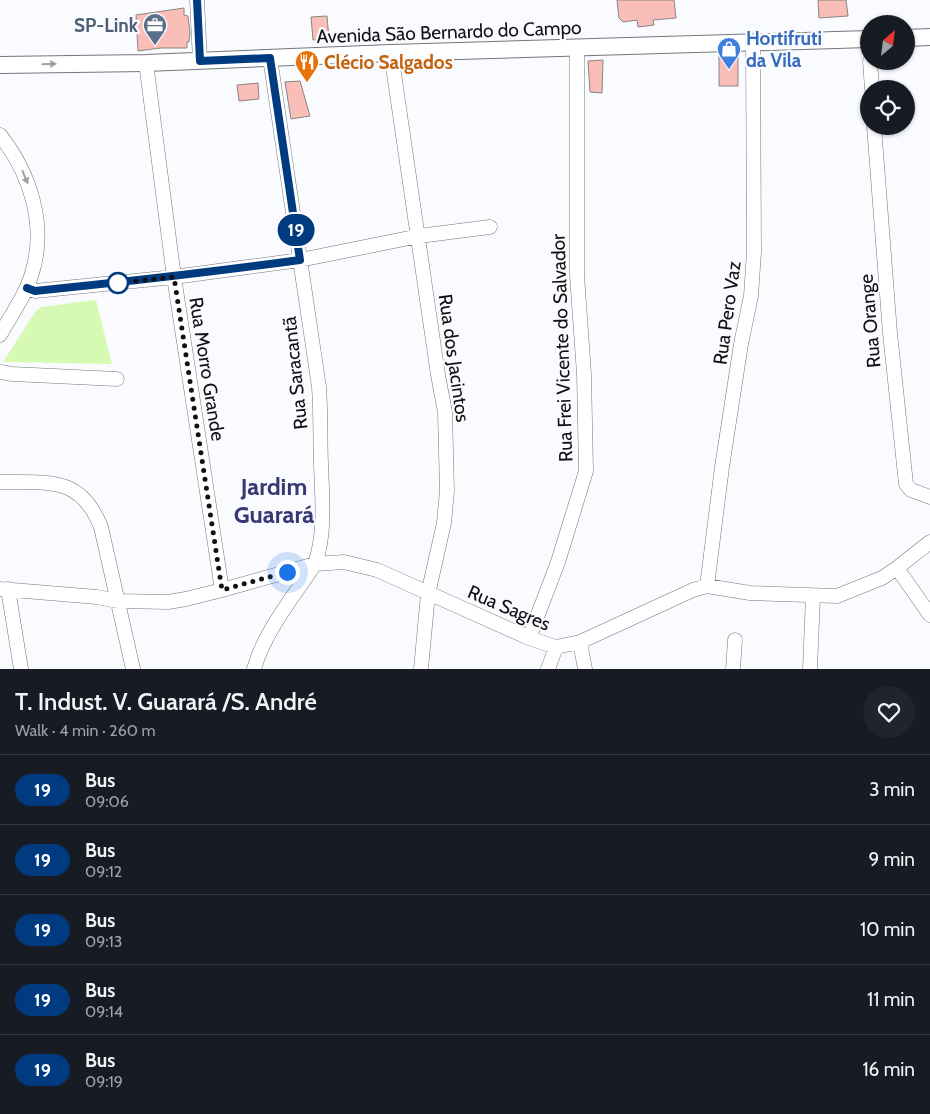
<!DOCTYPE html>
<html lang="en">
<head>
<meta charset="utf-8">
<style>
	body { margin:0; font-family:Cabin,sans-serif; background:#20242c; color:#f1f3f6; height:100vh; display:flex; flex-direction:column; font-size:19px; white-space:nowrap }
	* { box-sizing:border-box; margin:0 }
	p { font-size:16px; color:#9ea1a6 }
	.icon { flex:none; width:28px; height:28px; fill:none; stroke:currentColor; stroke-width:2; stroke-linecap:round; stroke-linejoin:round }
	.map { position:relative; height:669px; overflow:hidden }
	.drawer { display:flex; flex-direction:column; background:#171b24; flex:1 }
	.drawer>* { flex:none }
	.badge { padding:0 10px; border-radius:16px; font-size:18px; line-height:32px }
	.needle { width:32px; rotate:28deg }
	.buttons { position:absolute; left:860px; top:15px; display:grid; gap:10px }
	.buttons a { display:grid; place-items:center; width:55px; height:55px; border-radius:50%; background:#171b24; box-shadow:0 1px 4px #0004; font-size:25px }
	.you { position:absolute; width:25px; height:25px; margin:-12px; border:4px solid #fff; border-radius:50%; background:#1a73e8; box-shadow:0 0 0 8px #1a73e833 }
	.map>.badge { position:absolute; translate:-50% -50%; box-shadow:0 0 0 2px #fff }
	.round { display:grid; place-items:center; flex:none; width:52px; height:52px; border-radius:26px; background:#20242c }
	.head { display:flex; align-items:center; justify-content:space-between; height:85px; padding:0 15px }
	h1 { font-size:24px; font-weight:600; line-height:38px }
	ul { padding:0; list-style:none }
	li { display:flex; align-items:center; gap:15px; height:70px; padding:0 15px; border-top:1px solid #363941 }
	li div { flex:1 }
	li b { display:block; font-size:19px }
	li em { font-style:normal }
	li .badge { min-width:55px; font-weight:700; text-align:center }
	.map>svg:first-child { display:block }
	.green { fill:#d6fab3 }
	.building { fill:#f9beb7; stroke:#898483 }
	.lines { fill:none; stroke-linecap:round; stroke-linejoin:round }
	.minor-casing { stroke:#74767a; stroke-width:15 }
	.major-casing { stroke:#74767a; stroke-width:18 }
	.minor { stroke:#fff; stroke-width:14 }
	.major { stroke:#fff; stroke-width:16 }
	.oneway { fill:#a0a0a1 }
	.line-casing { stroke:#fff; stroke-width:11 }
	.line { stroke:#003b80; stroke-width:8 }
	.walk { stroke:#111113; stroke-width:5; stroke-dasharray:0 9 }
	.stop-dot { fill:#fff; stroke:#003b80; stroke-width:2.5 }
	.labels { text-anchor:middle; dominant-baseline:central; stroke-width:4.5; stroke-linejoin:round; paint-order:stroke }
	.service-label { font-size:19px; font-weight:bold; fill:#4e5e75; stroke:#fafbfe; text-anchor:end }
	.street-label { font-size:19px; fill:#111113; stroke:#fafbfe }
	.shop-label { font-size:19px; font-weight:bold; fill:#366cbe; stroke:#fafbfe; text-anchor:start }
	.food-label { font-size:19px; font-weight:bold; fill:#c56008; stroke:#fafbfe; text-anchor:start }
	.district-label { font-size:24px; font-weight:bold; fill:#373874; stroke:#fafbfe }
</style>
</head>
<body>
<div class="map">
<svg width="930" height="669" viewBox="0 0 930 669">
	<rect width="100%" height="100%" fill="#fafbfe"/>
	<path class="green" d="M 96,300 L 112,364 L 3,362 L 35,312 L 41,307 Z"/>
	<path class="building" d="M 617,0 L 674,0 L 676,18 L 653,20 L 654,25 L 638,27 L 637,20 L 623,22 L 619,18 Z
		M 818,0 L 846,0 L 848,16 L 819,18 Z
		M 184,8 L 184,15 L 188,16 L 190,33 L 189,42 L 187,42 L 187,48 L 161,48 L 138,51 L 136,15 Z
		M 327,16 L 329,39 L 313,40 L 311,17 Z
		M 719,54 L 738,54 L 738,86 L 719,86 Z
		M 603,60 L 602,93 L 590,92 L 588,61 Z
		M 300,81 L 310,116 L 291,119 L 285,82 Z
		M 258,83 L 259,99 L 239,101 L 237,85 Z"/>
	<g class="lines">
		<g class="minor-casing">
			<path id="minor" d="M 197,0 L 200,61
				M 391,53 L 438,375 L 445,412 L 447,491 L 444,523 L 428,594 L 421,669
				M 870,61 L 872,89
				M 146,63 L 174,277 L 222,590
				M 874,126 L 890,333 L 906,484 L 911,490 L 930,497
				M 0,135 C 30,173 47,225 32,273 C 26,295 11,315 0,335
				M 27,288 L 35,291 L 174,277 L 300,260 L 419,236 L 490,227
				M 0,372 L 12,374 L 117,379
				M 0,482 C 48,483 80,475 101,527 L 133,669
				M 897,568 L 930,615
				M 707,586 L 722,467 L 741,344 L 751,296 L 754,252 L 753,43
				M 0,589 L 97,597 L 118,601 L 168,602 L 186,599 L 222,590 L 315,564 L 344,562 L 377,570 L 529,638 L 556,647 L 580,642 L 693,590 L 707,586 L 750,593 L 837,596 L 882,578 L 897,568 L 930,542
				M 8,589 L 21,669
				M 529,638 L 558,562 L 586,471 L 584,374 L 577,275 L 577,47
				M 580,642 L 585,669
				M 254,669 C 264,632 294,596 315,564 C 326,532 322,497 321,464 C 320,438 321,413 319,387 L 270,58
				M 548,669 L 556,647
				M 733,669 L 735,640
				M 810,669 L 813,596"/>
		</g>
		<g class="major-casing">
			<path id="major" d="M 906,38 L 930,37
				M 0,65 L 146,63 L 391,53 L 869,39"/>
		</g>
		<use href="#minor" class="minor"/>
		<use href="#major" class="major"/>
	</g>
	<defs><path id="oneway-solid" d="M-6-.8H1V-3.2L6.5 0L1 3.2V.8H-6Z" transform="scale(1.25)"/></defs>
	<g class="oneway">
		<use href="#oneway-solid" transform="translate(49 64) rotate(-1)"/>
		<use href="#oneway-solid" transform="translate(25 177) rotate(68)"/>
	</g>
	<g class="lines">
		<g class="line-casing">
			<path id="line" d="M 27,288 L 35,291 C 124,282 212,272 300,260 L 270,58 L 200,61 L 197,0"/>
		</g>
		<use href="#line" class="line"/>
		<path class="walk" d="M 118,283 L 174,277 L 222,590 L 287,572"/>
	</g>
	<defs>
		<g id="office-pin" transform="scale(1.25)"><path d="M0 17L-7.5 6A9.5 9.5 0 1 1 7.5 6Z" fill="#5c6f8a" stroke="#fafbfe"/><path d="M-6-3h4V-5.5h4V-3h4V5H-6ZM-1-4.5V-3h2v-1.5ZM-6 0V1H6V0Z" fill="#fff"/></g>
		<g id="shop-pin" transform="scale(1.25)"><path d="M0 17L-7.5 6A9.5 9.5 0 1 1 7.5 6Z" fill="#3f7fe0" stroke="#fafbfe"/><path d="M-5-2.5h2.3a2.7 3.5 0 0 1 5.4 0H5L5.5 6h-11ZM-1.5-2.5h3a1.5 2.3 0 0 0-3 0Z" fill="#fff"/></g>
		<g id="restaurant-pin" transform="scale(1.25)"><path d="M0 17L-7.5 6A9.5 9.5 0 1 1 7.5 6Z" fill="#e8710a" stroke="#fafbfe"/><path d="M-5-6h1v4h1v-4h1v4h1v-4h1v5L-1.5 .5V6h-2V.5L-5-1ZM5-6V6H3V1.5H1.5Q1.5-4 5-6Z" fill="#fff"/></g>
	</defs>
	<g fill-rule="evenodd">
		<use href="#office-pin" x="155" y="25"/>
		<use href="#shop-pin" x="729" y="49"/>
		<use href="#restaurant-pin" x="307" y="62"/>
	</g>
	<circle class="stop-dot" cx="118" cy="283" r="10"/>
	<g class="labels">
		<g class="service-label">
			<text x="138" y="25">SP-Link</text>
		</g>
		<g class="street-label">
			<text transform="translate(449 32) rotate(-2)">Avenida São Bernardo do Campo</text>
			<text transform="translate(727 313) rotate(-82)">Rua Pero Vaz</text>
			<text transform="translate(870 321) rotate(-95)">Rua Orange</text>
			<text transform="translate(562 348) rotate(-92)">Rua Frei Vicente do Salvador</text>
			<text transform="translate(454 358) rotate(82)">Rua dos Jacintos</text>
			<text transform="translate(207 369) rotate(81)">Rua Morro Grande</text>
			<text transform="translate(295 373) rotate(-96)">Rua Saracantã</text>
			<text transform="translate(509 608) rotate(23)">Rua Sagres</text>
		</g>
		<g class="shop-label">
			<text x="746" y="38">Hortifruti<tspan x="746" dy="22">da Vila</tspan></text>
		</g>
		<g class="food-label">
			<text x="324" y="62">Clécio Salgados</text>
		</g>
		<g class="district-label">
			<text x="274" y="486">Jardim<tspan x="274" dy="28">Guarará</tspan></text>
		</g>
	</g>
</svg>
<div class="buttons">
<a><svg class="needle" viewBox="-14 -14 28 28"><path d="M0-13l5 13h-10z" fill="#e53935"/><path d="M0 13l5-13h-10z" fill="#9ea1a6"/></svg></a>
<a><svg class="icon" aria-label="locate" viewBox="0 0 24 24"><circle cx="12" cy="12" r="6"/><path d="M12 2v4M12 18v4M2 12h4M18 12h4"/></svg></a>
</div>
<div class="you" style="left:287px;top:572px"></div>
<b class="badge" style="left:296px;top:230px;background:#003b80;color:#fff">19</b>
</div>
<section class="drawer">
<div class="head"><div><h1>T. Indust. V. Guarará /S. André</h1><p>Walk · 4 min · 260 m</p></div><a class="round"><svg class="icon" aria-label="heart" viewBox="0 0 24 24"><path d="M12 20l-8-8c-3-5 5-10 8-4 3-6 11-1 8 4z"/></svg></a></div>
<ul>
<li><span class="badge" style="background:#003b80;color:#fff">19</span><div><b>Bus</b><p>09:06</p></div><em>3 min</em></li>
<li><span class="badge" style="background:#003b80;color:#fff">19</span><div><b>Bus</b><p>09:12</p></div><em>9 min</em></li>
<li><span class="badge" style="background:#003b80;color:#fff">19</span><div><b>Bus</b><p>09:13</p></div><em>10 min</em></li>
<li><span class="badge" style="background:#003b80;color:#fff">19</span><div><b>Bus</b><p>09:14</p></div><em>11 min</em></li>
<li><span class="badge" style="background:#003b80;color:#fff">19</span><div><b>Bus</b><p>09:19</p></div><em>16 min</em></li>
</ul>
</section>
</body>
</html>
